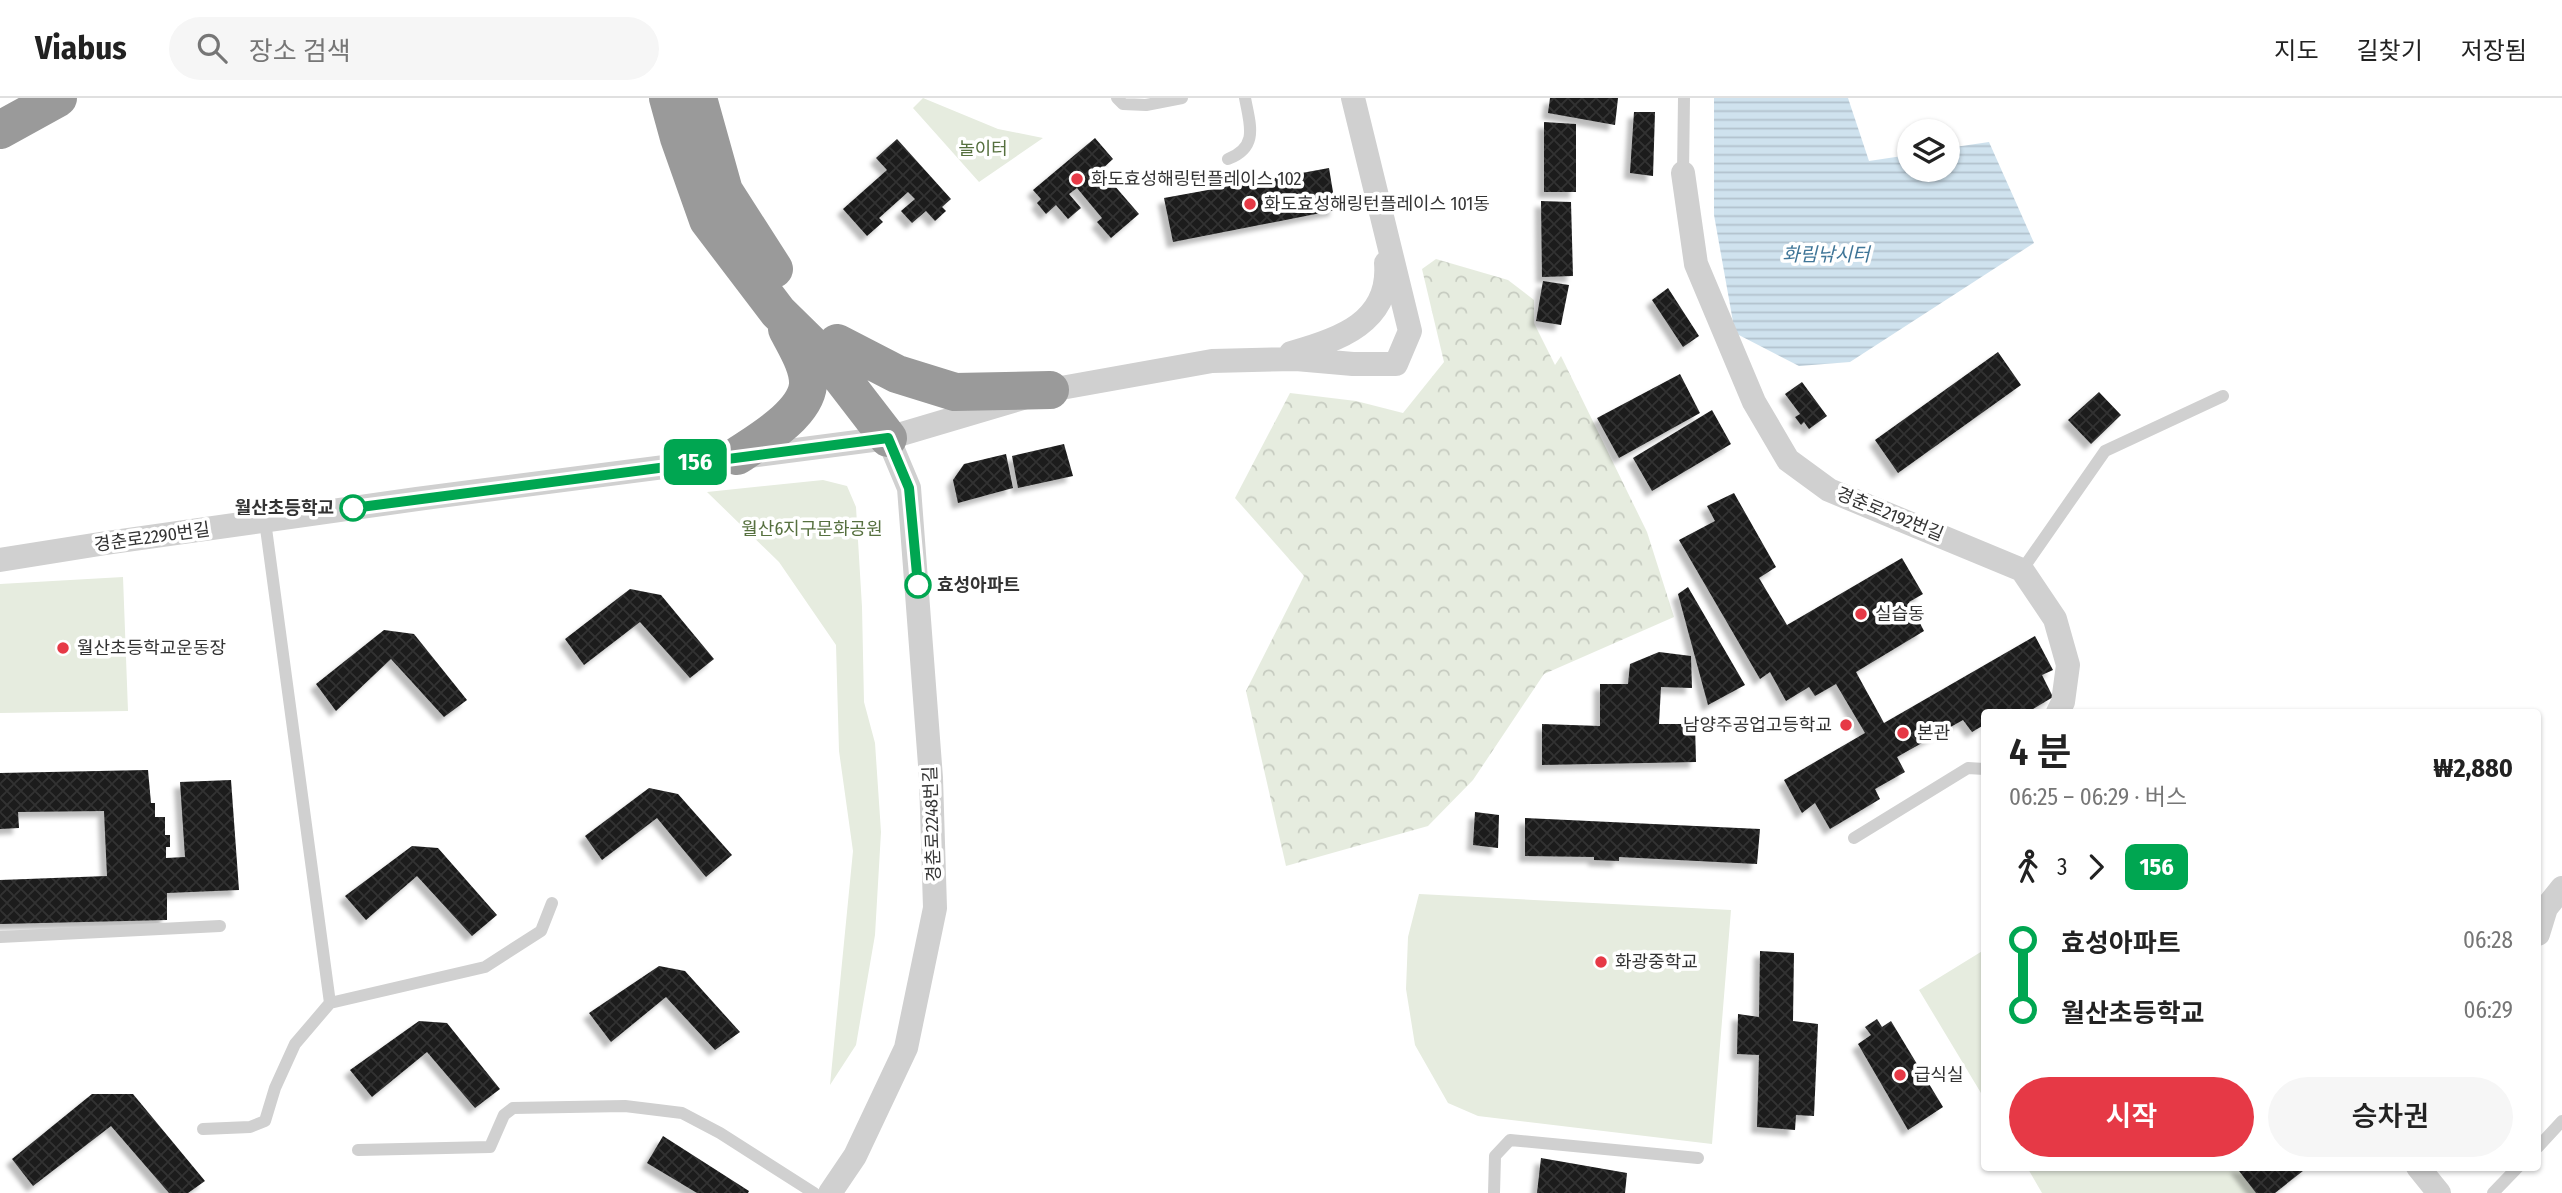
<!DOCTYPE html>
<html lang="ko">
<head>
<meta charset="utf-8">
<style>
	body { margin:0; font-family:"Fira Sans Condensed","Noto Sans KR",sans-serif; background:#f6f6f6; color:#222; height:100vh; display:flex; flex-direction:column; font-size:26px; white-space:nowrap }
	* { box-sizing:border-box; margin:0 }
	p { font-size:23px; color:#767676 }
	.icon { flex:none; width:38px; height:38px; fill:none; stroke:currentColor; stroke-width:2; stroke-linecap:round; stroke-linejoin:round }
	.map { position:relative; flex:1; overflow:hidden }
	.drawer { position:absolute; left:1981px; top:611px; width:560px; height:462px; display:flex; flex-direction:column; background:#fff; border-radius:7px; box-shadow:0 2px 5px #0004 }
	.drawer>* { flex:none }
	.badge { padding:0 14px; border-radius:10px; font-size:24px; line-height:46px }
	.tools { position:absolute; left:1897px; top:21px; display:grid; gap:14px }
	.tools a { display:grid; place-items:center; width:63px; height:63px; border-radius:50%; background:#fff; box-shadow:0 2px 5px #0004; font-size:35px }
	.map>.badge { position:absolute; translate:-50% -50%; box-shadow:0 0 0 4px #fff }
	.legs { display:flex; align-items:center; gap:10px; height:77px; padding:0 28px; font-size:23px }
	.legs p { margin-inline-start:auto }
	.head { display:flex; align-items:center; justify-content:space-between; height:119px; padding:0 28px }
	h1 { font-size:38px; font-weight:600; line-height:52px }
	.cta { display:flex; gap:14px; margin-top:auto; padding:14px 28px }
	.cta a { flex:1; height:80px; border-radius:42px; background:#e63946; color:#fff; font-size:28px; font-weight:600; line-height:80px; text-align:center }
	.cta a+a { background:#f6f6f6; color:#222 }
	ul { padding:0 28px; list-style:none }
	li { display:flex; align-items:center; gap:24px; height:70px; font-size:26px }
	li i { display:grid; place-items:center; width:10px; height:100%; margin:0 9px; background:currentColor }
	li i::after { content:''; width:18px; height:18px; margin:-9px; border:5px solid; border-radius:50%; background:#fff }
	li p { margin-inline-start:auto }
	li:first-child i { background:linear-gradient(#0000 50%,currentColor 0) }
	li:last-child i { background:linear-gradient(currentColor 50%,#0000 0) }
	header { display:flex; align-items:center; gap:42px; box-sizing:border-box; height:98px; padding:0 35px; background:#fff; border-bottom:2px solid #e0e0e0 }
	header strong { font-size:33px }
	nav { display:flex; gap:38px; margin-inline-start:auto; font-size:24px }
	.search { width:490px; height:63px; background:#f6f6f6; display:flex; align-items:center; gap:18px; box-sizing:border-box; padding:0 24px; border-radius:38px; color:#767676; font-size:26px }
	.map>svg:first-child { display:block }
	.forest { fill:url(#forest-crowns) }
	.green { fill:#e6ecdf }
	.water { fill:url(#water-rules) }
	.building { fill:url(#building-cross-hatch); filter:url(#shadow) }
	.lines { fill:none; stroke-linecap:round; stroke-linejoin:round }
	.lane { stroke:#d0d0d0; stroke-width:12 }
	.street { stroke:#d0d0d0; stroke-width:24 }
	.highway { stroke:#9a9a9a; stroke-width:38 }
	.line-1-casing { stroke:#fff; stroke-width:16 }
	.line-1 { stroke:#00a651; stroke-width:10 }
	.poi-dot { fill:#e63946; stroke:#fff; stroke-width:2.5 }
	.stop-1-dot { fill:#fff; stroke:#00a651; stroke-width:3.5 }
	.labels { text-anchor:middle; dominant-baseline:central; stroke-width:7; stroke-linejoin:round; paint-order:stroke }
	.park-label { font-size:18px; fill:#56703f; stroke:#fff }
	.poi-label { font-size:18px; fill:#333; stroke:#fff; text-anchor:start }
	.stop-label { font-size:18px; font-weight:bold; fill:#333; stroke:#fff; text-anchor:end }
	.street-label { font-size:18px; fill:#333; stroke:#fff }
	.water-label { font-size:19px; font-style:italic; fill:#3f7597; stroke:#fff }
</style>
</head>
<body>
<header>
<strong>Viabus</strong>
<div class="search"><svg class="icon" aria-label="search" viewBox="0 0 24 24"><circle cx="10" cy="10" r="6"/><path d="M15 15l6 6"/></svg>장소 검색</div>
<nav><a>지도</a><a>길찾기</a><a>저장됨</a></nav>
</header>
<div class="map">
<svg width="2562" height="1095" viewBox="0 0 2562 1095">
	<defs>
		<pattern id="forest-crowns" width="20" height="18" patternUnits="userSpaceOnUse" patternTransform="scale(1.75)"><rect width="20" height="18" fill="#e6ecdf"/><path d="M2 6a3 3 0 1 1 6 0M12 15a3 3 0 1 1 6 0" fill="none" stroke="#c6cbc0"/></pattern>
		<pattern id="water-rules" width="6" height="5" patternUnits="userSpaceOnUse" patternTransform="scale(1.75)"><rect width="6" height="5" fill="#cfe2ee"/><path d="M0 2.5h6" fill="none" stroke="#b2c2cd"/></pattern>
		<pattern id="building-cross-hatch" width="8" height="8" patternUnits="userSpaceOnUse" patternTransform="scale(1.75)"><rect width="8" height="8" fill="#1a1a1a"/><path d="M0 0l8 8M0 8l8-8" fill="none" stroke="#333"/></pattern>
		<filter id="shadow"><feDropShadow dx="-6" dy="6" stdDeviation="2" flood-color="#0004"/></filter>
	</defs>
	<rect width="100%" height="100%" fill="#fff"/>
	<path class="forest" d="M 1436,161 L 1508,182 L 1534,202 L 1534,225 L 1555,267 L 1561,258 L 1647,434 L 1674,519 L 1544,576 L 1473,682 L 1428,728 L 1286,768 L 1246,593 L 1304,478 L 1235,400 L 1290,295 L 1356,303 L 1403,315 L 1444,264 L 1422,171 Z"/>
	<path class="green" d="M 923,0 L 998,31 L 1043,40 L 979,84 L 913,10 Z
		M 823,382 L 847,388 L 856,409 L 862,509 L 864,604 L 875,645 L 881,734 L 875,837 L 856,947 L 830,987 L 853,753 L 839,653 L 836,547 L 779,464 L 707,394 Z
		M 123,479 L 128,613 L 0,615 L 0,486 Z
		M 1419,796 L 1731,812 L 1712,1046 L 1478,1018 L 1448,1005 L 1415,947 L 1406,891 L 1408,839 Z
		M 1984,852 L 1984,1000 L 1919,892 Z
		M 2027,1069 L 2236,1069 L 2256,1095 L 2042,1095 Z"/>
	<path class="water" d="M 1714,0 L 1848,0 L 1869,63 L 1909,57 L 1909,72 L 1948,72 L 1948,50 L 1989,44 L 2034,145 L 1850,264 L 1799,268 L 1735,235 L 1714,117 Z"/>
	<path class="building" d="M 1550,0 L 1618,0 L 1615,27 L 1548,15 Z
		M 1634,14 L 1655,14 L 1653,78 L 1630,75 Z
		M 1544,24 L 1576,26 L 1576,94 L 1544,94 Z
		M 1095,40 L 1113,61 L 1101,72 L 1139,116 L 1111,140 L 1097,124 L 1102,120 L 1077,90 L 1069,96 L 1081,110 L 1068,121 L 1056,107 L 1046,116 L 1037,105 L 1041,101 L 1033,92 Z
		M 897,41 L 951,101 L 942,109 L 946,113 L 935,123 L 926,113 L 912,125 L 901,113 L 915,101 L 908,94 L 879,120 L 883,124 L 867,138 L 843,111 L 887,72 L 876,60 Z
		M 1329,70 L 1336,112 L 1173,144 L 1164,100 Z
		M 1541,103 L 1571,104 L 1573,178 L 1542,179 Z
		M 1543,183 L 1569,187 L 1561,227 L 1536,223 Z
		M 1668,190 L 1699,238 L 1683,249 L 1652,202 Z
		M 1998,254 L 2021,287 L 1898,375 L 1875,342 Z
		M 1680,276 L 1700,315 L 1619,360 L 1597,320 Z
		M 1802,284 L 1827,318 L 1809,331 L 1804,324 L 1801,327 L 1795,319 L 1800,316 L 1785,296 Z
		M 2099,294 L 2121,317 L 2091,346 L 2068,322 Z
		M 1712,312 L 1731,346 L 1652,393 L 1633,360 Z
		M 1064,346 L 1073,378 L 1018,390 L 1012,358 Z
		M 1006,356 L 1013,390 L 958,405 L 953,382 L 964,366 Z
		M 1734,395 L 1776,469 L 1759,480 L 1787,527 L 1902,460 L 1923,496 L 1909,504 L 1924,533 L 1856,574 L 1884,625 L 2035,538 L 2053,572 L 2042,577 L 2053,599 L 2028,614 L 1984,614 L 1984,627 L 1972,634 L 1963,622 L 1897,659 L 1905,674 L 1875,691 L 1880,701 L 1830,731 L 1815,705 L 1802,715 L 1784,682 L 1865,635 L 1836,586 L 1815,598 L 1809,589 L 1786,603 L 1770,574 L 1760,581 L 1679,442 L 1715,423 L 1707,408 Z
		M 1688,489 L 1745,587 L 1708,607 L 1678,496 Z
		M 630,491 L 661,497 L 714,561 L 690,580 L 640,524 L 584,567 L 565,541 Z
		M 384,532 L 414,536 L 467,602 L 444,619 L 391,561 L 336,613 L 316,586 Z
		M 1659,554 L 1691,558 L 1692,590 L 1661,589 L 1659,626 L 1695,626 L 1696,664 L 1542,667 L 1542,626 L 1600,628 L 1600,586 L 1628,586 L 1630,566 Z
		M 148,672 L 151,705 L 155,705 L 155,719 L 165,719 L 165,737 L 170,737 L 170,749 L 166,749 L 166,760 L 185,759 L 180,684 L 231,682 L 239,792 L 167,795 L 167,822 L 0,826 L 0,782 L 107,778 L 104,713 L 18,714 L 19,730 L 0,731 L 0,675 Z
		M 649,690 L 678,696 L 732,757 L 706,779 L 657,720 L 602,762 L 585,738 Z
		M 1475,714 L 1499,717 L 1498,750 L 1473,747 Z
		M 1525,720 L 1760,731 L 1757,766 L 1619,759 L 1619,763 L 1594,762 L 1594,759 L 1525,758 Z
		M 412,748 L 438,750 L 497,817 L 472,838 L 417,778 L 366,822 L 345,798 Z
		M 1760,853 L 1794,855 L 1793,923 L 1818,926 L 1814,1018 L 1796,1017 L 1795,1032 L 1757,1029 L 1759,957 L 1737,956 L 1738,916 L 1759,919 Z
		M 659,868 L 685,873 L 740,934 L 715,952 L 666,899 L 611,944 L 589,915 Z
		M 1877,921 L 1882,929 L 1891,923 L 1943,1009 L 1908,1032 L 1858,946 L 1871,937 L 1865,929 Z
		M 419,923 L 447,925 L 500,991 L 475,1010 L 427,954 L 372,999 L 350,972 Z
		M 92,996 L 133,996 L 205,1083 L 188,1095 L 169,1095 L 111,1028 L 33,1088 L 12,1061 Z
		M 663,1038 L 749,1093 L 748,1095 L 697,1095 L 647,1065 Z
		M 1541,1060 L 1627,1075 L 1625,1095 L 1537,1095 Z
		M 2236,1069 L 2308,1069 L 2275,1095 L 2256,1095 Z"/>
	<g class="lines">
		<path class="lane" d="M 1117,0 L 1123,6 L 1146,7 L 1182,0
			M 1228,61 C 1259,49 1250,27 1245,0
			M 1683,75 L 1684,0
			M 265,423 L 330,905
			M 2022,472 L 2105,353 L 2223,298
			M 1854,740 L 1968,670 L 1984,671
			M 0,839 L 220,828
			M 203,1031 L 250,1029 L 265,1023 L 275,990 L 295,946 L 330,905 L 485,869 L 541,833 L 552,805
			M 2538,1049 L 2562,1023
			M 358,1052 L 490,1049 L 504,1017 L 513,1010 L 625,1008 L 682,1015 L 720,1035 L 814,1095
			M 1494,1095 L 1495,1058 L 1510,1042 L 1698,1060
			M 2493,1095 L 2518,1069"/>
		<path class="street" d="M 1683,75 L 1696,166 L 1754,304 L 1788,362 L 1829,392 L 2022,472 L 2055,521 L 2068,567 L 2063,604 L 2058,614
			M 1291,255 C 1339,242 1391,224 1386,165
			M 0,462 L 106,445 L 417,401 L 888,340 L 1050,292 L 1212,263 L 1296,261 L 1353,266 L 1396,266 L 1410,233 L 1353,0
			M 2538,836 L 2546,810 L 2562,790
			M 2418,1069 L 2439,1095
			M 830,1095 L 855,1058 L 906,950 L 935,810 L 931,680 L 909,390 L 888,340"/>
		<path class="highway" d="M 668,0 L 679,40 L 708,122 L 778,214 L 831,266 L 888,340
			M 698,0 L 724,93 L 774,171
			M 0,32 L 58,0
			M 837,245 L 897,276 L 955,294 L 1050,292
			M 737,358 C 759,343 805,317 808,287 C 809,268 795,247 787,231"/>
	</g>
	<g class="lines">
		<g class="line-1-casing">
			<path id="line-1" d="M 353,410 L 888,340 L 909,390 L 918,487"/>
		</g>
		<use href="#line-1" class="line-1"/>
	</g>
	<g class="poi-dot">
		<circle cx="1077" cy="81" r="7"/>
		<circle cx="1250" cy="106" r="7"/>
		<circle cx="1861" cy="516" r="7"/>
		<circle cx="63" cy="550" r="7"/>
		<circle cx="1846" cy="627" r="7"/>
		<circle cx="1903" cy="635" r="7"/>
		<circle cx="1601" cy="864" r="7"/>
		<circle cx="1900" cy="977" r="7"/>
	</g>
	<g class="stop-1-dot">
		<circle cx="353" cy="410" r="12"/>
		<circle cx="918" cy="487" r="12"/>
	</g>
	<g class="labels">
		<g class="park-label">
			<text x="983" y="51">놀이터</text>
			<text x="812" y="431">월산6지구문화공원</text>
		</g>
		<g class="poi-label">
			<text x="1091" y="81">화도효성해링턴플레이스 102</text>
			<text x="1264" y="106">화도효성해링턴플레이스 101동</text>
			<text x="1875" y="516">실습동</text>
			<text x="77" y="550">월산초등학교운동장</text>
			<text x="1832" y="627" text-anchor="end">남양주공업고등학교</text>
			<text x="1917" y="635">본관</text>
			<text x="1615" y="864">화광중학교</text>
			<text x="1914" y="977">급식실</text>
		</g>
		<g class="stop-label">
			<text x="334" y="410">월산초등학교</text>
			<text x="937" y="487" text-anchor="start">효성아파트</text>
		</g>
		<g class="street-label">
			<text transform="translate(1890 416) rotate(22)">경춘로2192번길</text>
			<text transform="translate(152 439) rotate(-8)">경춘로2290번길</text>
			<text transform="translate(932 726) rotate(-92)">경춘로2248번길</text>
		</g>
		<g class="water-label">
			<text x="1826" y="156">화림낚시터</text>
		</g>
	</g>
</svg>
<div class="tools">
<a><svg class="icon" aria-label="layers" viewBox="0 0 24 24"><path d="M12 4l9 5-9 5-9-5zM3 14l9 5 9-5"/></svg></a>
</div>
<b class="badge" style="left:695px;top:364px;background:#00a651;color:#fff">156</b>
<section class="drawer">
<div class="head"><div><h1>4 분</h1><p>06:25 – 06:29 · 버스</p></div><b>₩2,880</b></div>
<div class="legs"><svg class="icon" aria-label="walk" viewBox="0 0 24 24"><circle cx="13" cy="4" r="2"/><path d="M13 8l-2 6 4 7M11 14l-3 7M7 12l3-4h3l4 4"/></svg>3<svg class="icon" aria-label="forward" viewBox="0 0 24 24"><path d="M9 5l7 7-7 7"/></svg><b class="badge" style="background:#00a651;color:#fff">156</b></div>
<ul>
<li><i style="color:#00a651"></i><b>효성아파트</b><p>06:28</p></li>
<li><i style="color:#00a651"></i><b>월산초등학교</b><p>06:29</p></li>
</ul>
<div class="cta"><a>시작</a><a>승차권</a></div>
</section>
</div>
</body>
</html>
